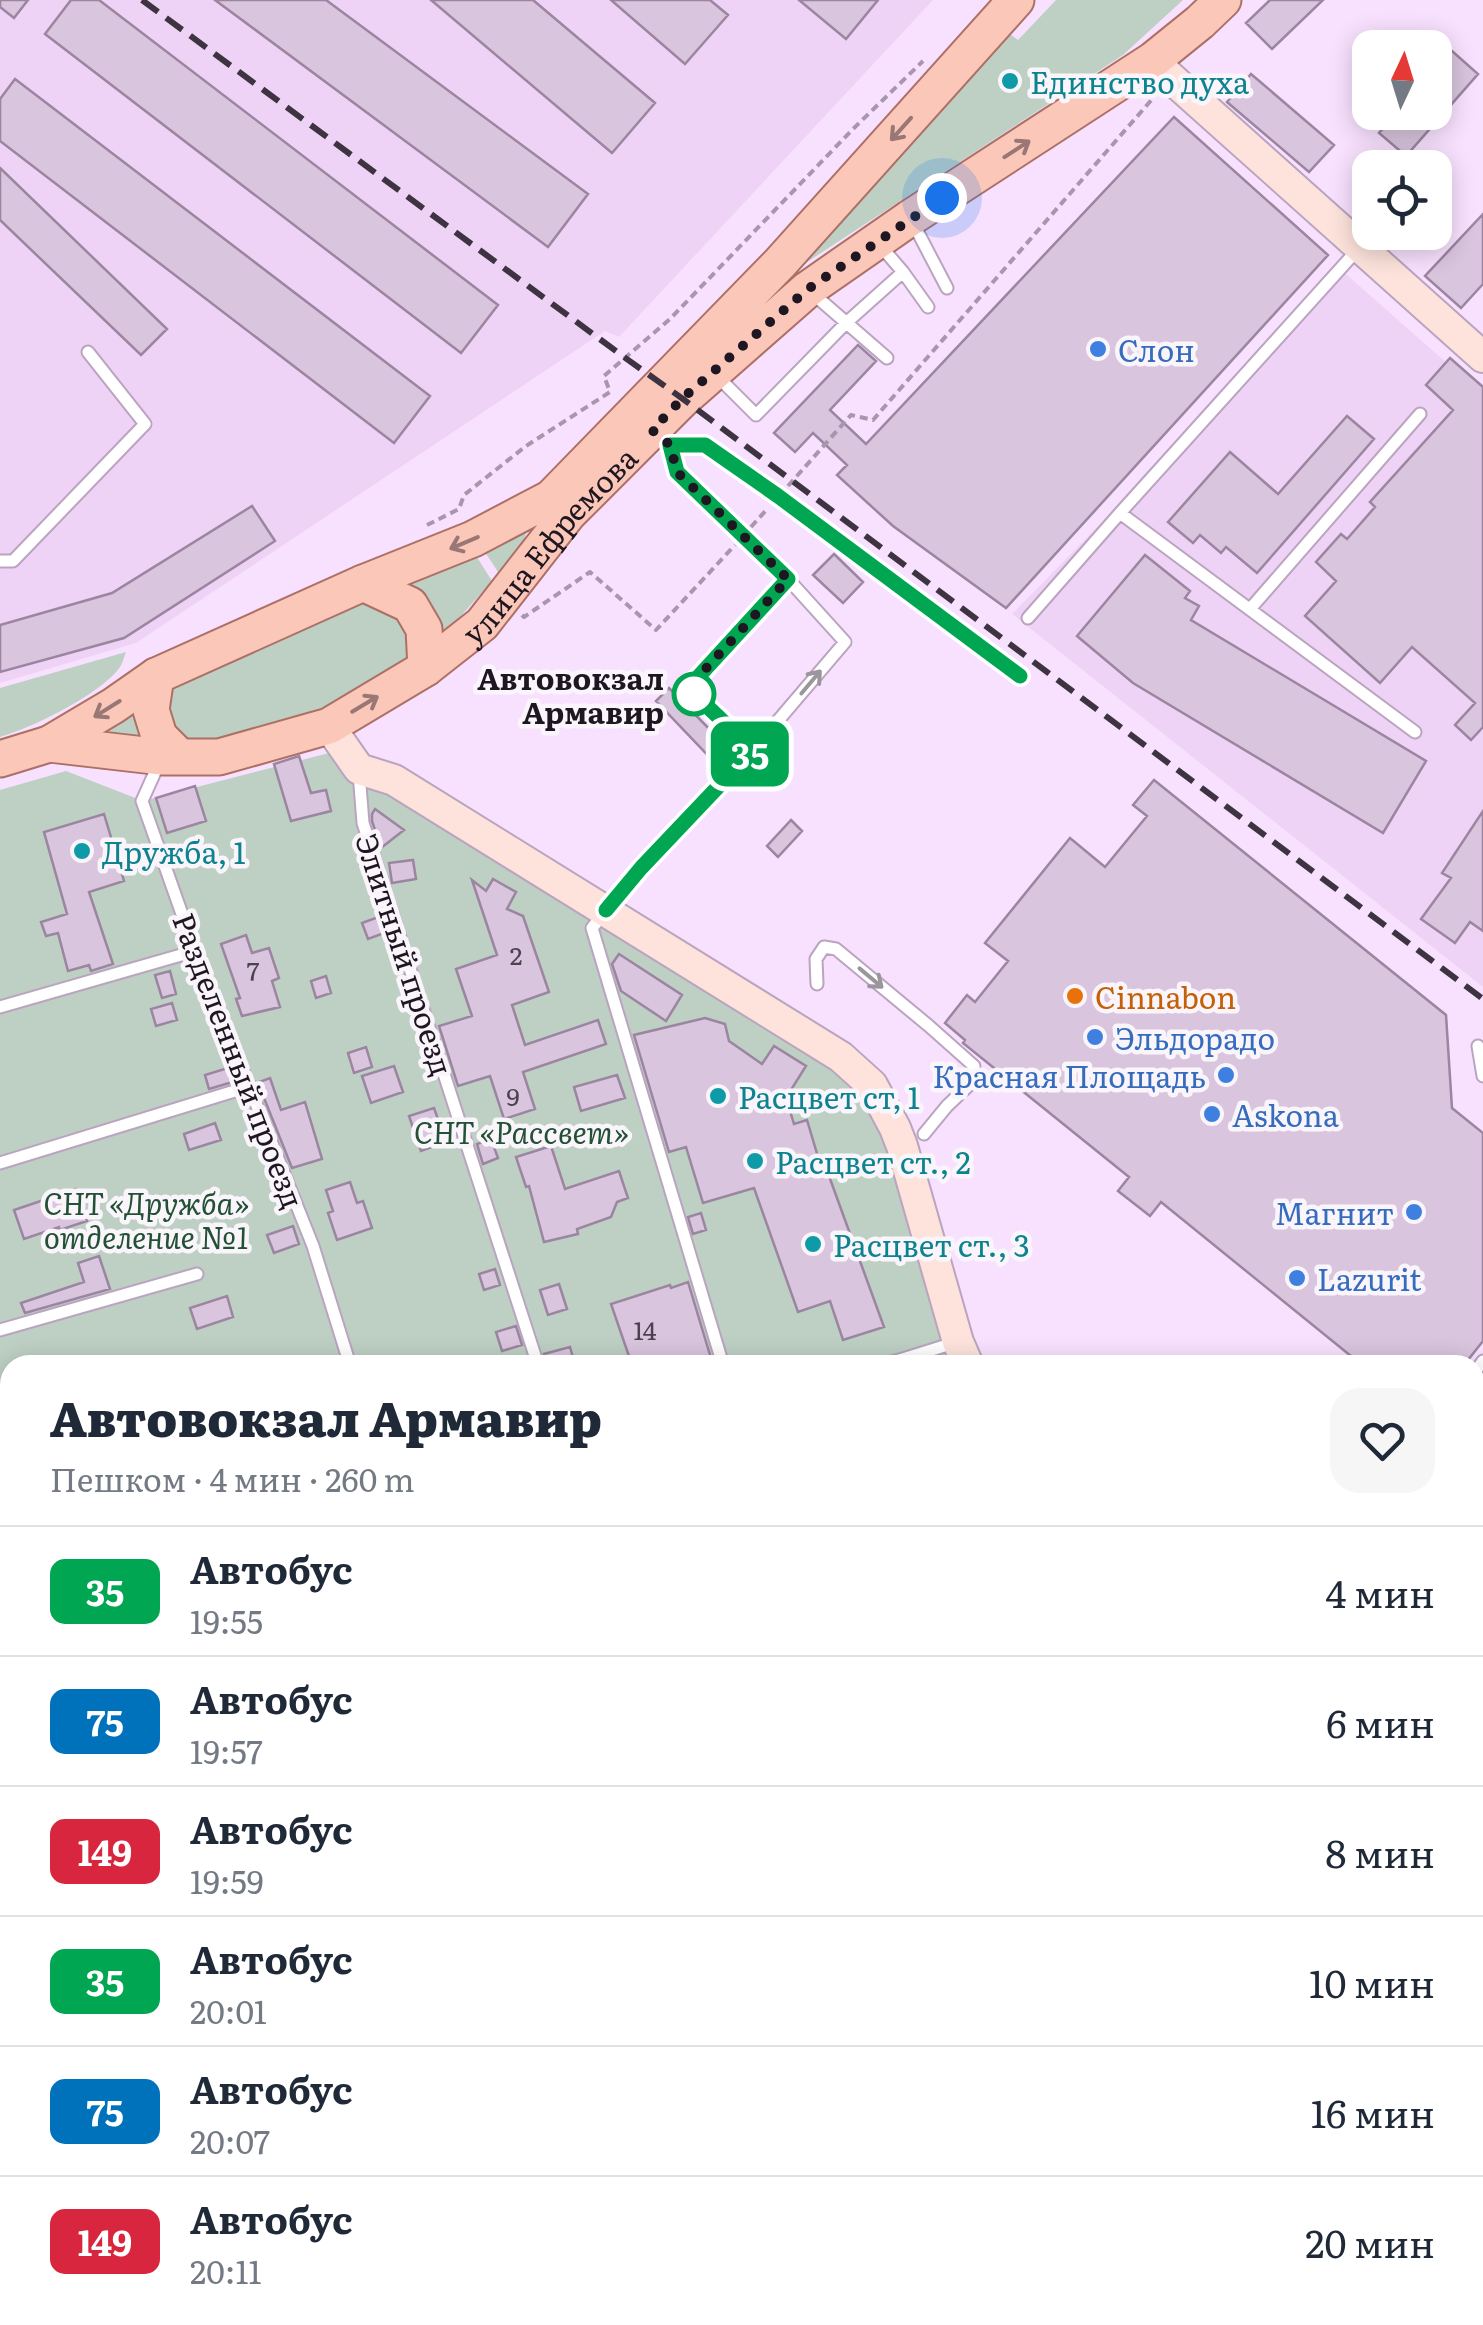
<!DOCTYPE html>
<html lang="ru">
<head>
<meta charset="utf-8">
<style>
	body { margin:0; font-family:Literata,serif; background:#f6f6f7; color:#1f2937; height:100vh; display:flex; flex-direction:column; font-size:38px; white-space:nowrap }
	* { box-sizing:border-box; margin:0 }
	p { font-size:32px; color:#747a83 }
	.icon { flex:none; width:55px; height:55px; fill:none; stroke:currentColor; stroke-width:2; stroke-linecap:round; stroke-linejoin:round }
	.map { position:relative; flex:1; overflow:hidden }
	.side { position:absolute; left:0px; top:1355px; width:1485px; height:970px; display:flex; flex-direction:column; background:#fff; border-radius:30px 30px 0 0; box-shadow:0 5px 25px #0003 }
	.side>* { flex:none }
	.badge { padding:0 20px; border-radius:15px; font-size:35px; line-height:65px }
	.needle { width:65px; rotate:4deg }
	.fabs { position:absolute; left:1352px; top:30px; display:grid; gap:20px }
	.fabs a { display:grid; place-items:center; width:100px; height:100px; border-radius:20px; background:#fff; box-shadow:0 5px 25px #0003; font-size:50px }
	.you { position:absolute; width:50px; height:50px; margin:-25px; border:8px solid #fff; border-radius:50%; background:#1a73e8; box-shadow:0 0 0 15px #1a73e833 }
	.map>.badge { position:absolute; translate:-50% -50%; box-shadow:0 0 0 5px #fff }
	.round { display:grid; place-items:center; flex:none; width:105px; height:105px; border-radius:30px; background:#f6f6f7 }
	.head { display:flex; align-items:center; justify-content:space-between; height:170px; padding:0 50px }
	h1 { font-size:48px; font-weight:800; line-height:75px }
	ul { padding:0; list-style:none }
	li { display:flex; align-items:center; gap:30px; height:130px; padding:0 50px; border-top:2px solid #e0e1e3 }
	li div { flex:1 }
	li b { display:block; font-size:38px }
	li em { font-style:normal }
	li .badge { min-width:110px; font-weight:700; text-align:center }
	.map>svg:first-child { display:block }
	.built { fill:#efd3f6 }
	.green { fill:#bdd0c3 }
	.building { fill:#d9c5de; stroke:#9b85a0; stroke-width:2.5 }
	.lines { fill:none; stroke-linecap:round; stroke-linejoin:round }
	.lane-casing { stroke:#baa4bf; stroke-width:15 }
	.secondary-casing { stroke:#baa4bf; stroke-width:34 }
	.primary-casing { stroke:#ac7066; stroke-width:39 }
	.path { stroke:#a896ac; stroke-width:4; stroke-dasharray:8 5; stroke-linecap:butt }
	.lane { stroke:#fff; stroke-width:11 }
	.secondary { stroke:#fde3dc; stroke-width:30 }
	.primary { stroke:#fbc7b9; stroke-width:35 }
	.rail { stroke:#3e3441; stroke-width:6; stroke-dasharray:20 10; stroke-linecap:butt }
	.oneway { stroke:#987774 }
	.oneway2 { stroke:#9a969b }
	.line-casing { stroke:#fff; stroke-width:22 }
	.line { stroke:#00a651; stroke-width:15 }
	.walk { stroke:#1e1620; stroke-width:10; stroke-dasharray:0 18 }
	.culture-dot { fill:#0f9aa8; stroke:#faf5fb; stroke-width:4 }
	.shop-dot { fill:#3f7fe0; stroke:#faf5fb; stroke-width:4 }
	.stop-dot { fill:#fff; stroke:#00a651; stroke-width:5 }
	.food-dot { fill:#e8710a; stroke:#faf5fb; stroke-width:4 }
	.labels { text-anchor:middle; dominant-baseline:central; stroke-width:9; stroke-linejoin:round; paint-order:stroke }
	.number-label { font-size:25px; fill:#4d4250 }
	.culture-label { font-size:30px; fill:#0d838f; stroke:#faf5fb; text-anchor:start }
	.shop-label { font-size:30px; fill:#366cbe; stroke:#faf5fb; text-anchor:start }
	.street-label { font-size:30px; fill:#1e1620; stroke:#faf5fb }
	.stop-label { font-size:30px; font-weight:bold; fill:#1e1620; stroke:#faf5fb; text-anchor:end }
	.food-label { font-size:30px; fill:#c56008; stroke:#faf5fb; text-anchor:start }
	.park-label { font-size:30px; font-style:italic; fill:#225135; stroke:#faf5fb }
</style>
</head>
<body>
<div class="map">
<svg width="1483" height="2325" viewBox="0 0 1483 2325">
	<rect width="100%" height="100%" fill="#f8e1fe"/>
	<path class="built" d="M 0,0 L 933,0 L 619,337 L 605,331 L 136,643 L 0,683 Z
		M 1338,267 L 1483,395 L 1483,987 L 1012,614 L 1160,463 Z
		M 1483,1725 L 1483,2325 L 1265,2325 L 1261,2315 L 1475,2315 L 1475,1733 Z"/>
	<path class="green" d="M 1056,0 L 1183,0 L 1123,55 L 772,285 L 1006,31 L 1018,40 Z
		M 522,531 L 526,533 L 525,538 L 498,572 L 483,549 Z
		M 475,554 L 492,581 L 444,635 L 434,633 L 405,584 Z
		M 372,599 L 405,613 L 409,657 L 324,707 L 223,740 L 184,743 L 168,734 L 164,699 L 176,684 Z
		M 126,652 C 124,657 123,662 120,667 C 101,694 32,728 0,737 L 0,688 Z
		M 136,699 L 152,744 L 86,741 Z
		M 329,753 L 394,780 L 872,1085 L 968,1365 L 10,1365 L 10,2315 L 1261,2315 L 1265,2325 L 0,2325 L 0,790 L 66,771 L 143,801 Z"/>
	<path class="building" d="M 0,0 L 28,0 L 14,18 L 0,7 Z
		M 71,0 L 99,0 L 498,305 L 461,353 L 45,34 Z
		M 215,0 L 326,0 L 588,194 L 548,247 Z
		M 431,0 L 533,0 L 655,103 L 612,153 Z
		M 611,0 L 710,0 L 728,15 L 685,64 Z
		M 799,0 L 878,0 L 846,39 Z
		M 1270,0 L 1323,0 L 1272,49 L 1246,23 Z
		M 1452,51 L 1478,74 L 1406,156 L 1379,133 L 1398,112 L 1435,112 L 1435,70 Z
		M 1251,74 L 1334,145 L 1309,172 L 1227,102 Z
		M 15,79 L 430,396 L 394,443 L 0,141 L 0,99 Z
		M 1174,117 L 1328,255 L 1006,608 L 893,526 L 837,475 L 847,465 L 813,433 L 795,452 L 774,433 L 858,345 L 876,361 L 830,410 L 866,444 Z
		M 0,168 L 167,329 L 141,355 L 0,220 Z
		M 1483,214 L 1483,284 L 1461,308 L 1425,276 Z
		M 1450,358 L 1483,387 L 1483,727 L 1471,740 L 1455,725 L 1475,703 L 1412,647 L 1380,683 L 1305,616 L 1336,581 L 1316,562 L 1341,534 L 1347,539 L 1375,507 L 1370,502 L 1453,410 L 1426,385 Z
		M 1347,416 L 1374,439 L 1257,573 L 1226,547 L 1221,553 L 1200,535 L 1193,543 L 1168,522 L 1230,452 L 1278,494 Z
		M 252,506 L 275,541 L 124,638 L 0,672 L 0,625 L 112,593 Z
		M 834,554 L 863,582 L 843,603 L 813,575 Z
		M 1145,555 L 1190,591 L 1185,598 L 1199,606 L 1191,620 L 1426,761 L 1383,833 L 1133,683 L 1077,636 Z
		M 669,688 L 732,752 L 718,766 L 656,701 Z
		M 299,756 L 311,793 L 326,790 L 331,811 L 291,821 L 274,764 Z
		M 1154,780 L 1446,1015 L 1452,1108 L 1483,1133 L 1483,1341 L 1464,1365 L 1362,1365 L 1161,1202 L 1150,1216 L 1118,1191 L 1129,1177 L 963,1043 L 965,1040 L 945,1023 L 967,995 L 975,1002 L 1008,961 L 985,943 L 1070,838 L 1105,867 L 1147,816 L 1133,805 Z
		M 195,786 L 206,821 L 167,833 L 156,798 Z
		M 375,809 L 404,830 L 381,848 L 372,821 L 372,814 Z
		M 1483,811 L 1483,931 L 1470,922 L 1455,943 L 1421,919 L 1451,878 L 1442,873 Z
		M 104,814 L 124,881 L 89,892 L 113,964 L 91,971 L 89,965 L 68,971 L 58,933 L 46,936 L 41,922 L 67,914 L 44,832 Z
		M 791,820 L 802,831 L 778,857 L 767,846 Z
		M 413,860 L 416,879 L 392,883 L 389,863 Z
		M 493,879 L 516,892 L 507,909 L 523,916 L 549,992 L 512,1005 L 525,1045 L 598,1020 L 606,1044 L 523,1072 L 535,1109 L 504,1119 L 490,1076 L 458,1086 L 439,1026 L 472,1016 L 456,969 L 497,955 L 472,880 L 486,891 Z
		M 381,916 L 387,932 L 368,939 L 362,923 Z
		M 246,935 L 252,953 L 269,948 L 279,978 L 272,981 L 280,1007 L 242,1016 L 236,999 L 240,998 L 221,944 Z
		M 619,954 L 682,995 L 666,1021 L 621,991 L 612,964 Z
		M 170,971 L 176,994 L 162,998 L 155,975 Z
		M 326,976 L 331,993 L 316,998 L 311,981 Z
		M 172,1003 L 177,1020 L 156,1026 L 151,1009 Z
		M 705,1018 L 725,1024 L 729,1041 L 762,1064 L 774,1046 L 806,1066 L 786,1098 L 794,1124 L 807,1120 L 824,1177 L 829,1176 L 884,1327 L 843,1340 L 830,1301 L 798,1312 L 754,1188 L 703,1203 L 686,1147 L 669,1152 L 634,1035 Z
		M 366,1047 L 372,1067 L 354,1073 L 348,1053 Z
		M 394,1066 L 403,1092 L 371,1103 L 362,1076 Z
		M 231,1067 L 236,1081 L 209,1089 L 205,1075 Z
		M 617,1075 L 625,1098 L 581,1111 L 574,1087 Z
		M 270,1078 L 281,1110 L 305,1102 L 322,1159 L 292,1168 L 260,1088 L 259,1082 Z
		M 434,1108 L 446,1142 L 421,1151 L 409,1116 Z
		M 215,1123 L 221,1140 L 189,1150 L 184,1134 Z
		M 491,1139 L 498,1158 L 483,1164 L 477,1144 Z
		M 551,1146 L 565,1189 L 619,1171 L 628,1198 L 617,1202 L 611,1217 L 577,1229 L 578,1234 L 544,1242 L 529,1186 L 526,1187 L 516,1157 Z
		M 350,1182 L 357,1203 L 363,1201 L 372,1228 L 337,1240 L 328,1213 L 333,1211 L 326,1190 Z
		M 76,1189 L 87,1221 L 60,1230 L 59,1227 L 24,1239 L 14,1210 Z
		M 701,1213 L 706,1230 L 693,1234 L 688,1217 Z
		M 293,1226 L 299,1244 L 274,1253 L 267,1235 Z
		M 99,1256 L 110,1289 L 25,1313 L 21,1303 L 84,1282 L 78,1263 Z
		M 495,1269 L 500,1285 L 484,1290 L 479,1274 Z
		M 688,1282 L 713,1365 L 632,1365 L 611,1304 L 670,1285 L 671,1288 Z
		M 559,1284 L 567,1309 L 548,1315 L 540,1290 Z
		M 227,1296 L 233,1317 L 197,1329 L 190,1308 Z
		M 516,1326 L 522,1345 L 502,1351 L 496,1332 Z
		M 570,1347 L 575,1365 L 547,1365 L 544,1354 Z"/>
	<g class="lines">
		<g class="lane-casing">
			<path id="lane" d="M 912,221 L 947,288
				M 879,244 L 903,272 L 928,307
				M 811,292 L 887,358
				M 716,375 L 756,415 L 846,323 L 903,272
				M 654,432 L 670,445 L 677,472 L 788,579 L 688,688 L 753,750
				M 670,445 L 705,445 L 778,495 L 1020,676
				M 1120,513 L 1415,732
				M 0,561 L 13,561 L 145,424 L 88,352
				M 1250,609 L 1420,414
				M 1028,618 L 1120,513 L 1359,248
				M 160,761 L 142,801 L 195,951 L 313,1246 L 350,1365
				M 359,773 L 363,823 L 538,1365
				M 817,984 L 816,959 L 824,947 L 836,949 L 929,1026 L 974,1066 L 970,1084 L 947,1106 L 924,1134
				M 0,1007 L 195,951
				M 1478,1046 L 1483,1076
				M 0,1163 L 251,1086
				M 0,1330 L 197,1274
				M 723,1365 L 592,928 L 641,867 L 753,750 L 845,642 L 788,579
				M 881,1365 L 906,1358
				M 908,1365 L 906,1358 L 957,1342
				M 1475,1372 L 1483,1361
				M 0,1464 L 10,1462
				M 0,1621 L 10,1619
				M 0,1778 L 10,1775
				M 0,1856 L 10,1891
				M 0,1937 L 10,1934
				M 1475,1947 L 1483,1924
				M 0,2096 L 10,2093
				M 1475,2171 L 1483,2173
				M 0,2255 L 10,2252
				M 135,2315 L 138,2325
				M 288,2315 L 291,2325
				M 456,2315 L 460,2325
				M 641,2315 L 644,2325
				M 829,2315 L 832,2325
				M 1020,2315 L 1023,2325
				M 1205,2315 L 1208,2325
				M 693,2325 L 718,2315"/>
		</g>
		<g class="secondary-casing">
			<path id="secondary" d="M 1153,60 L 1171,78 L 1483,357
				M 329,726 L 359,769 L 394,780 L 841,1057 L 872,1085 L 895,1128 L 902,1146 L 958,1342 L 968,1365
				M 1475,1705 L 1483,1709"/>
		</g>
		<g class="primary-casing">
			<g id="primary">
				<path id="s1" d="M 1016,0 L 780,263 L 551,498 L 473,539 L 363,583 L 156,676 L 113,706 L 49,744 L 162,757 L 219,757 L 329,726 L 426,668 L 482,624 L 568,514 L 683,399 L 808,289 L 910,218 L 1153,60 L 1200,22 L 1223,0"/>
				<path d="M 363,583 L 410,605 L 424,629 L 426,668"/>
				<path d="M 156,676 L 151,710 L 159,736 L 179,756"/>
				<path d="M 0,759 L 49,744"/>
			</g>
		</g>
		<path class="path" d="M 788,486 L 851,415 L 873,420 L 1154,97
			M 427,525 L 459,509 L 464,495 L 526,446 L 610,392 L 604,376 L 670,319 L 853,129 L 923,61
			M 751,527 L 768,508
			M 522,615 L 524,617 L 590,572 L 656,630 L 735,545"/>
		<use href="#lane" class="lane"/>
		<use href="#secondary" class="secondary"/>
		<use href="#primary" class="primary"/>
		<path class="rail" d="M 142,0 L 624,357 L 683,399 L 1483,999"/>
	</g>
	<defs><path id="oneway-shaft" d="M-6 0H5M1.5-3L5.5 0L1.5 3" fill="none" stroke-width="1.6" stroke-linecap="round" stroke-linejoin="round" transform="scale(2.5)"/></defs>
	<g class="oneway">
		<use href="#oneway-shaft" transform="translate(901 129) rotate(132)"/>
		<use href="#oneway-shaft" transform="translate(1017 149) rotate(-33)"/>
		<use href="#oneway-shaft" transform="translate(464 543) rotate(157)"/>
		<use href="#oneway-shaft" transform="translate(365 704) rotate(-31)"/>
		<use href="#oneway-shaft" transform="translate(107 709) rotate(148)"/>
	</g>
	<g class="oneway2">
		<use href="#oneway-shaft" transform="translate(811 682) rotate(-50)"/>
		<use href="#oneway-shaft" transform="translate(871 978) rotate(40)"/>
	</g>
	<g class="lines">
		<g class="line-casing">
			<path id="line" d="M 606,910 L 641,868 L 753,750 L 688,688 L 788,579 L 677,472 L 670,445 L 705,445 L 778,496 L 1020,676"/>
		</g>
		<use href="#line" class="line"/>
		<path class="walk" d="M 694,694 L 688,688 L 788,579 L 677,472 L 670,445 L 652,430 L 683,398 L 808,289 L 942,198"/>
	</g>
	<g class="culture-dot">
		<circle cx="1010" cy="81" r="10"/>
		<circle cx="82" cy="851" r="10"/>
		<circle cx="718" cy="1096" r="10"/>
		<circle cx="755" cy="1161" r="10"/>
		<circle cx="813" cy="1244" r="10"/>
	</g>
	<g class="shop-dot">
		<circle cx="1098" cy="349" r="10"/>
		<circle cx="1095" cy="1037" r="10"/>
		<circle cx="1226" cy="1075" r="10"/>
		<circle cx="1212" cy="1114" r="10"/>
		<circle cx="1414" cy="1212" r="10"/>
		<circle cx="1297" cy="1278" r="10"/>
	</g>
	<circle class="stop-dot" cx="694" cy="694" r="20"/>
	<circle class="food-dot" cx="1075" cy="996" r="10"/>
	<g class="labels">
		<g class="number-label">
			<text x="516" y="954">2</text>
			<text x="253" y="969">7</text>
			<text x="513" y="1095">9</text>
			<text x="645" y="1329">14</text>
		</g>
		<g class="culture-label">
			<text x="1030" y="81">Единство духа</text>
			<text x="102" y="851">Дружба, 1</text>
			<text x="738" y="1096">Расцвет ст, 1</text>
			<text x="775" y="1161">Расцвет ст., 2</text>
			<text x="833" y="1244">Расцвет ст., 3</text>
		</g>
		<g class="shop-label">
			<text x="1118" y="349">Слон</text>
			<text x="1115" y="1037">Эльдорадо</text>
			<text x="1206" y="1075" text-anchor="end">Красная Площадь</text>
			<text x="1232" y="1114">Askona</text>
			<text x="1394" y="1212" text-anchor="end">Магнит</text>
			<text x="1317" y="1278">Lazurit</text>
		</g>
		<g class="street-label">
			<text stroke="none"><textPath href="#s1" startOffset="1815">улица Ефремова</textPath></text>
			<text transform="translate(406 954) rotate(72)">Элитный проезд</text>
			<text transform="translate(240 1060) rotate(69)">Разделенный проезд</text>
		</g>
		<g class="stop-label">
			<text x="664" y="677">Автовокзал<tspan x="664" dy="34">Армавир</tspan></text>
		</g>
		<g class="food-label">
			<text x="1095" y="996">Cinnabon</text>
		</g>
		<g class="park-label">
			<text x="521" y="1131">СНТ «Рассвет»</text>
			<text x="146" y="1202">СНТ «Дружба»<tspan x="146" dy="34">отделение №1</tspan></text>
		</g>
	</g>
</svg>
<div class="fabs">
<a><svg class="needle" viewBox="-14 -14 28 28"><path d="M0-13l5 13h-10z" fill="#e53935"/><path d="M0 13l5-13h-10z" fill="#747a83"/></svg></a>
<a><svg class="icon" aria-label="locate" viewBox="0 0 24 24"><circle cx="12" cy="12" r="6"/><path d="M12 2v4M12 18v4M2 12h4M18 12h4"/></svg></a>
</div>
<div class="you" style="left:942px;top:198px"></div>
<b class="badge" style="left:750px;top:754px;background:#00a651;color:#fff">35</b>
<section class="side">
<div class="head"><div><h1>Автовокзал Армавир</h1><p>Пешком · 4 мин · 260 m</p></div><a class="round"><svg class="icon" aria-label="heart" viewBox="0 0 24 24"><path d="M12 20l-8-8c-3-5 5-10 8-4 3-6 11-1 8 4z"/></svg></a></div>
<ul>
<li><span class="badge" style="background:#00a651;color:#fff">35</span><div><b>Автобус</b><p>19:55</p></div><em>4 мин</em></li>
<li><span class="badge" style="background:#0072bc;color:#fff">75</span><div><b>Автобус</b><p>19:57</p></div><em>6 мин</em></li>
<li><span class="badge" style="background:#d7263d;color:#fff">149</span><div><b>Автобус</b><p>19:59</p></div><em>8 мин</em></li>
<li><span class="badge" style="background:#00a651;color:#fff">35</span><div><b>Автобус</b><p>20:01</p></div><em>10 мин</em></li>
<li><span class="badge" style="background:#0072bc;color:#fff">75</span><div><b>Автобус</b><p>20:07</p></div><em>16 мин</em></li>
<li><span class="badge" style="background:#d7263d;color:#fff">149</span><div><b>Автобус</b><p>20:11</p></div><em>20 мин</em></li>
</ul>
</section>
</div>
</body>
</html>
